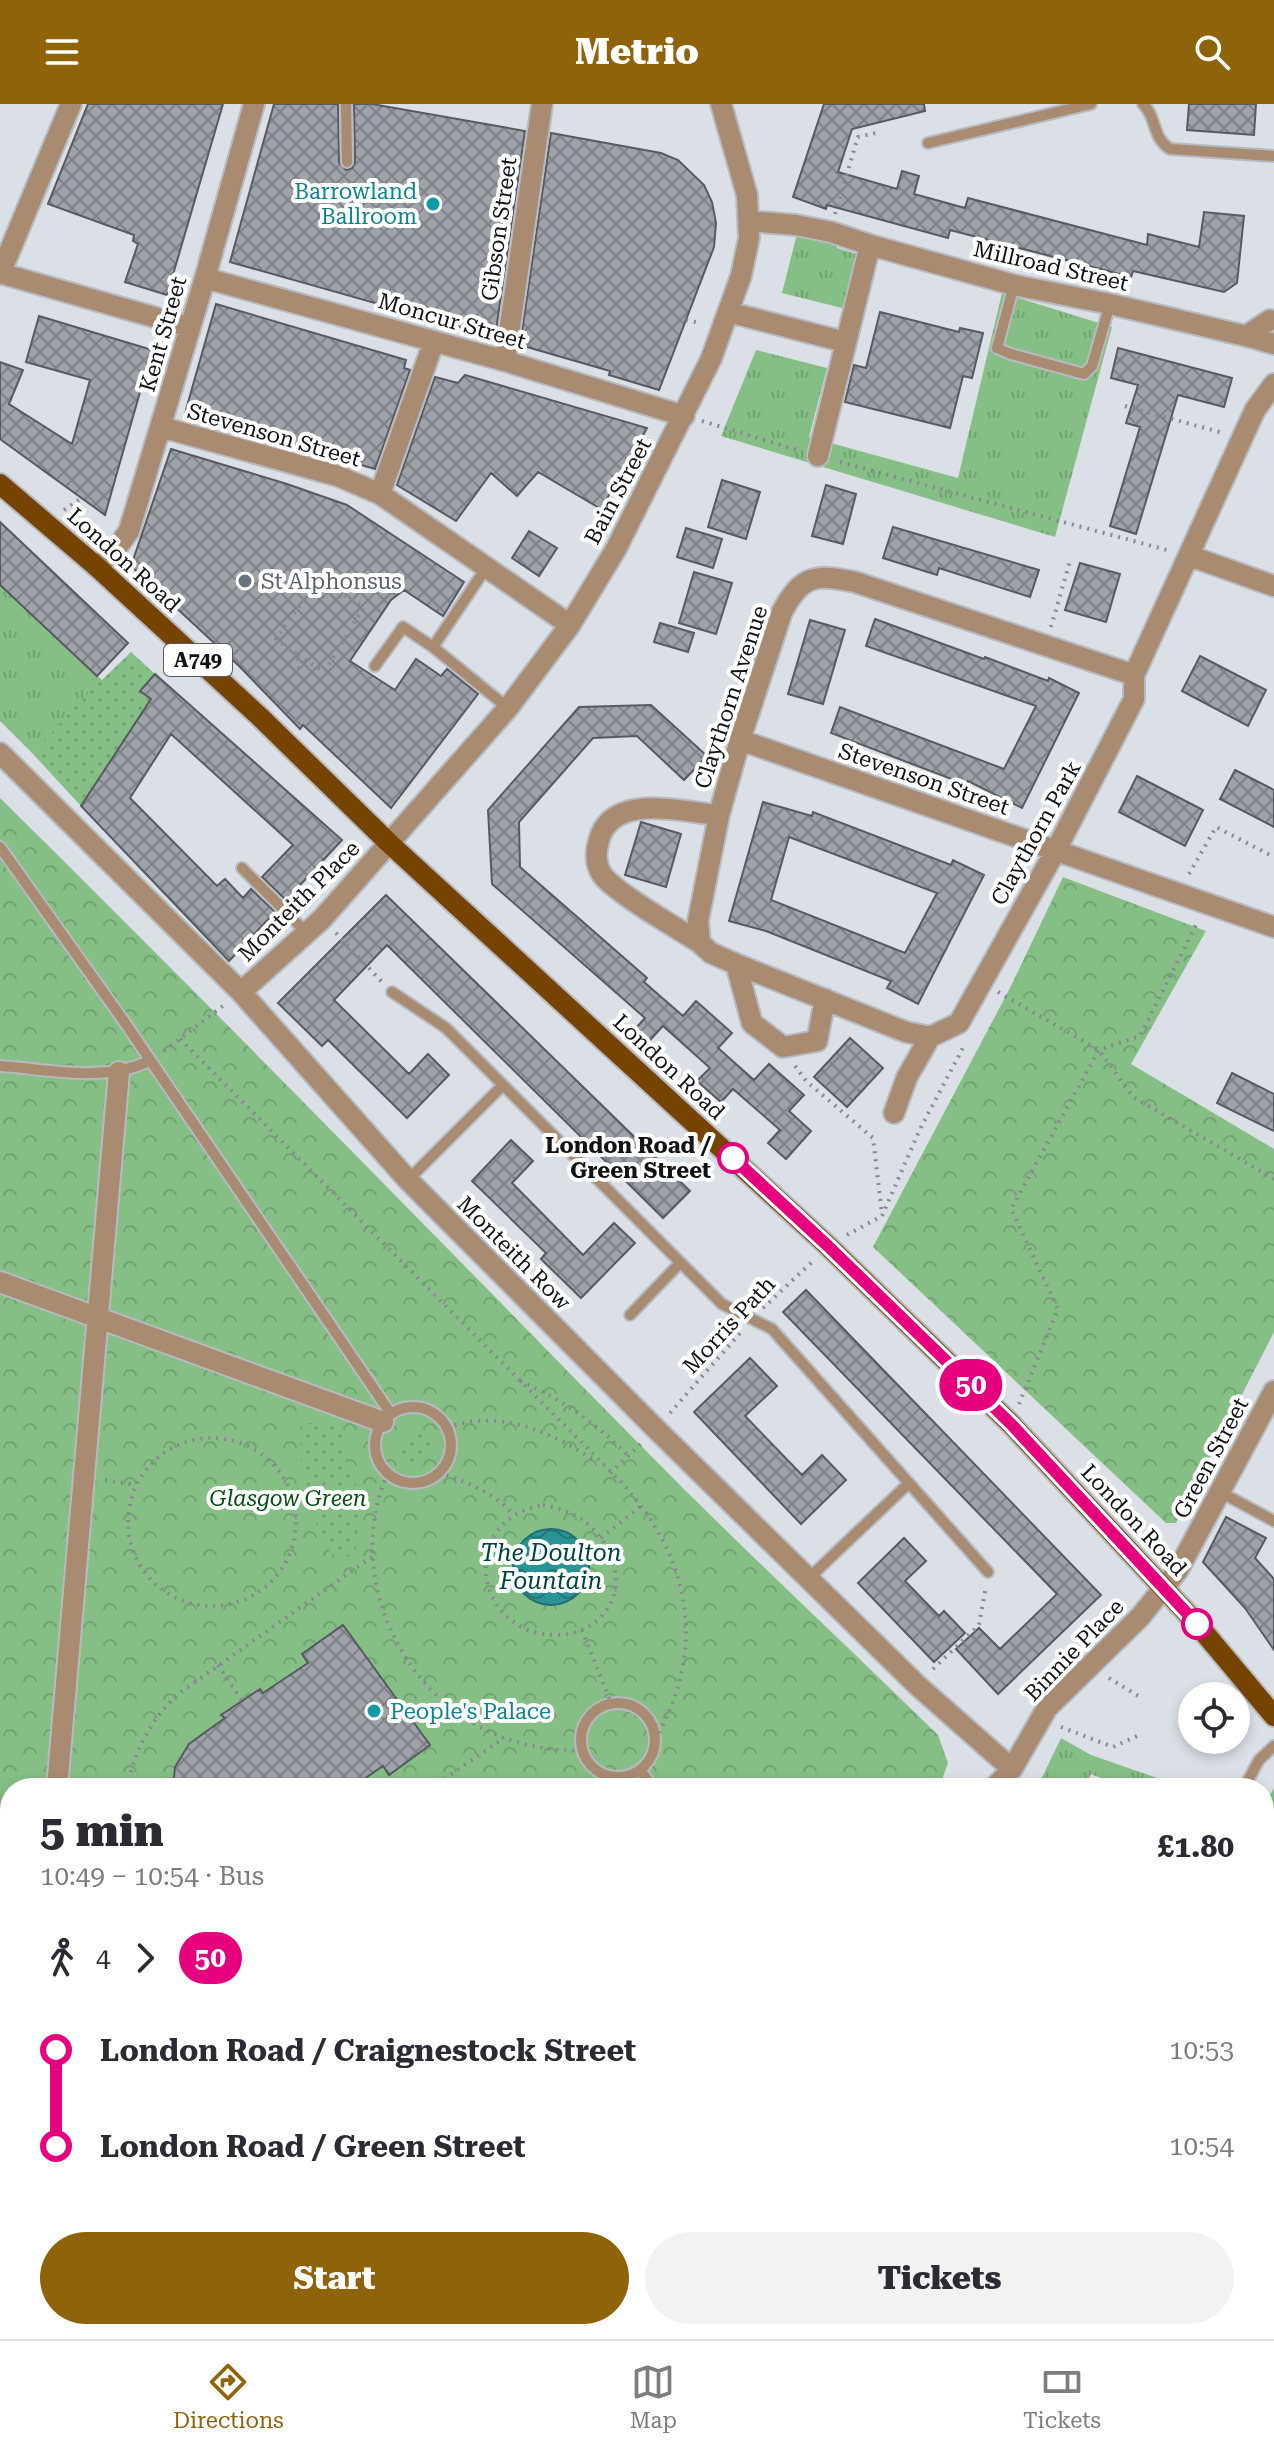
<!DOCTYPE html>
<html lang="en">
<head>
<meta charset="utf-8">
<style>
	body { margin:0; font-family:"Roboto Serif",serif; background:#f2f2f3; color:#2b2b33; height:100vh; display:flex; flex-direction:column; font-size:30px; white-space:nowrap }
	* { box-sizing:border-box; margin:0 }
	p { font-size:26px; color:#7c7c81 }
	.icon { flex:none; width:44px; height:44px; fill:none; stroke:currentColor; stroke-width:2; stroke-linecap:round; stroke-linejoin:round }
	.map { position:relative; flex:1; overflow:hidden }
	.drawer { position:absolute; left:0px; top:1674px; width:1274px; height:562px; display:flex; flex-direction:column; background:#fff; border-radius:32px 32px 0 0; box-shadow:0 4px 12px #0003 }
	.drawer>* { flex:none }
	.badge { padding:0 16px; border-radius:26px; font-size:28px; line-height:52px }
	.controls { position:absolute; left:1178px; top:1578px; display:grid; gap:16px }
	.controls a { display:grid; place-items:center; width:72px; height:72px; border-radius:50%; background:#fff; box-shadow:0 4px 12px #0003; font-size:40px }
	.map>.badge { position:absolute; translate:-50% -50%; box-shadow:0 0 0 4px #fff }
	.legs { display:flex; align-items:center; gap:12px; height:88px; padding:0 40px; font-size:26px }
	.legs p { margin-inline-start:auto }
	.head { display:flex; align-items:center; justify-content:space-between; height:136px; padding:0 40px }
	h1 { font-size:44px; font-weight:800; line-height:60px }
	.action { display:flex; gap:16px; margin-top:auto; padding:16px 40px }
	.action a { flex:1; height:92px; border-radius:48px; background:#8e6309; color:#fff; font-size:32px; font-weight:800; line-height:92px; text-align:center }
	.action a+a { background:#f2f2f3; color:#2b2b33 }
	ul { padding:0 40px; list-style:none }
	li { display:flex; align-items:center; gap:28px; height:96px; font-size:30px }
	li i { display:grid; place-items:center; width:12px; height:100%; margin:0 10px; background:currentColor }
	li i::after { content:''; width:20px; height:20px; margin:-10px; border:6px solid; border-radius:50%; background:#fff }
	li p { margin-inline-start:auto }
	li:first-child i { background:linear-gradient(#0000 50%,currentColor 0) }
	li:last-child i { background:linear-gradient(currentColor 50%,#0000 0) }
	header { display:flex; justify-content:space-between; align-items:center; height:104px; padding:0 40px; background:#8e6309; color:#fff; font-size:36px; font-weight:800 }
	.dock { display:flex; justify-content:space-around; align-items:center; height:112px; border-top:2px solid #e1e1e2; background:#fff; font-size:22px; color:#7c7c81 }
	.dock a { display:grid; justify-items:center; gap:4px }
	.dock .on { color:#8e6309 }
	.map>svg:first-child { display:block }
	.grass { fill:url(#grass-tufts) }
	.forest { fill:url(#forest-crowns) }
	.park { fill:url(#park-crowns) }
	.garden { fill:url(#garden-dots) }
	.water { fill:url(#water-waves); stroke:#216d6f; stroke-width:2 }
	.building { fill:url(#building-cross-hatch); stroke:#575a61; stroke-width:2; fill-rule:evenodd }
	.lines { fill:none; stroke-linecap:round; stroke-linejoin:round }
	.lane-casing { stroke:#b7bbc1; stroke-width:14 }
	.street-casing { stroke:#b7bbc1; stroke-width:24 }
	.primary-casing { stroke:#b7bbc1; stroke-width:24 }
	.path { stroke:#85888d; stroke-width:4; stroke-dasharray:2 6; stroke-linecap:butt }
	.lane { stroke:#a88b70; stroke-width:10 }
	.street { stroke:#a88b70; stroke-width:20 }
	.primary { stroke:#764300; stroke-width:20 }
	.rail-casing { stroke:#72757a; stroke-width:9 }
	.rail { stroke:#fff; stroke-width:6; stroke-dasharray:18; stroke-linecap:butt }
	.line-1-casing { stroke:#fff; stroke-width:18 }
	.line-1 { stroke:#e6007e; stroke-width:12 }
	.culture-dot { fill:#0f9aa8; stroke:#fff; stroke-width:3 }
	.worship-dot { fill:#6b7280; stroke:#fff; stroke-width:3 }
	.stop-1-dot { fill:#fff; stroke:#e6007e; stroke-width:4 }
	.labels { text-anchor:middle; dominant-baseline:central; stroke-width:8; stroke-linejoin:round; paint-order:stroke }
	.shield { fill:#fff; stroke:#58595b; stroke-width:2 }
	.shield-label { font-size:20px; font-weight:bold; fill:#111215 }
	.culture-label { font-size:22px; fill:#0d838f; stroke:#fff; text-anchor:end }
	.street-label { font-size:22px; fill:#111215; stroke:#fff }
	.worship-label { font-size:22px; fill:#5b616d; stroke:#fff; text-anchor:start }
	.stop-label { font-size:22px; font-weight:bold; fill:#111215; stroke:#fff; text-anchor:end }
	.park-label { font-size:22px; font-style:italic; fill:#04500f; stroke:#fff }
	.water-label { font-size:24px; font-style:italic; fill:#004142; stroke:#fff }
</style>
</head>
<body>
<header><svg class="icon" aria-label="menu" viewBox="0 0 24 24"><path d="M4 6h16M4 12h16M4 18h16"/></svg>Metrio<svg class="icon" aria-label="search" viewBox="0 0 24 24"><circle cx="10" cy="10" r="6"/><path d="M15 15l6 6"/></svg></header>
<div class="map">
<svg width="1274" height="2235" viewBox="0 0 1274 2235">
	<defs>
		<pattern id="grass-tufts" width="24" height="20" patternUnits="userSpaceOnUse" patternTransform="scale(2)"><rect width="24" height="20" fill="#85bf85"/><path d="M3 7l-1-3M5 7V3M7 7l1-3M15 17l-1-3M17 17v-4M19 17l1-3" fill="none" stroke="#72a372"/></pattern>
		<pattern id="forest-crowns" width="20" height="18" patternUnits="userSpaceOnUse" patternTransform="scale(2)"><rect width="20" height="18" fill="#7ec17e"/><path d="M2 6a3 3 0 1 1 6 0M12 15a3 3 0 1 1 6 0" fill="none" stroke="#6ca56c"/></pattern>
		<pattern id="park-crowns" width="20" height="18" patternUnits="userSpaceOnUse" patternTransform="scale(2)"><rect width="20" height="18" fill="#85bf85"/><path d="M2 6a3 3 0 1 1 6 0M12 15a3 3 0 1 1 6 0" fill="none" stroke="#72a372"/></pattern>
		<pattern id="garden-dots" width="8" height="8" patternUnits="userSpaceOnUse" patternTransform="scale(2)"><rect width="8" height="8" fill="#85bf85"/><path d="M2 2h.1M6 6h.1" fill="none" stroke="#72a372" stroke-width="1.8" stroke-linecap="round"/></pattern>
		<pattern id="water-waves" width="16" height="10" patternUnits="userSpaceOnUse" patternTransform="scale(2)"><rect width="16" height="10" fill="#289495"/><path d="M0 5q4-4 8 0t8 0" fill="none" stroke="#217778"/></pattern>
		<pattern id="building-cross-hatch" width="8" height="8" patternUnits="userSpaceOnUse" patternTransform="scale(2)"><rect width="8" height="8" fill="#9ea2a9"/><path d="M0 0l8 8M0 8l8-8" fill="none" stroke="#7f8388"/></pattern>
	</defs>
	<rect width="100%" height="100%" fill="#dbe0e7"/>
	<path class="grass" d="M 797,130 L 837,138 L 837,144 L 860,151 L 850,206 L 782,189 Z
		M 1002,189 L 1112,223 L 1055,433 L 721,332 L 756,246 L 827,264 L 809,333 L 958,374 Z
		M 0,481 L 102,576 L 33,650 L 0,617 Z
		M 1061,1634 L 1091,1651 L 1186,1684 L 1124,1684 L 1091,1670 L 1084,1684 L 1037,1684 Z"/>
	<path class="forest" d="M 1274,1684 L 1274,1734 L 1264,1731 L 1264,1702 Z"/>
	<path class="park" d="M 0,694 C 220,911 435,1132 651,1352 C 745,1447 843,1538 938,1631 L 948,1659 L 939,1684 L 10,1684 L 10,2226 L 989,2226 L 995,2235 L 0,2235 Z
		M 1063,773 L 1206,827 L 1131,960 L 1274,1045 L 1274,1228 L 1176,1419 L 1166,1419 L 873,1143 L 1010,884 Z"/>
	<path class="garden" d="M 131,548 L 155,570 L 140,586 L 151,595 L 81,702 L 33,650 L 75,602 Z
		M 300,1319 L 343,1323 C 341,1350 346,1368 363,1389 L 358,1409 L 356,1447 L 336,1461 L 302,1389 Z
		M402 1344a14 14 0 1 1 28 0a14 14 0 1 1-28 0Z"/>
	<path class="water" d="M513 1463a38 38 0 1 1 76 0a38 38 0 1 1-76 0Z"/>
	<path class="building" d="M 88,0 L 223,0 L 167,191 L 125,178 L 138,140 L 133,137 L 134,131 L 48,100 Z
		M 274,0 L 338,0 L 339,58 L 346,66 L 352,64 L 355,58 L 354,0 L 372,0 L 525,27 L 495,233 L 230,158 Z
		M 824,0 L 924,0 L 925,7 L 852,25 L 838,68 L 897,85 L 902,67 L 919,72 L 914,90 L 965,104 L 968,94 L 1147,141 L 1148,130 L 1199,143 L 1204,108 L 1244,112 L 1237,179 L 1224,188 L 1133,167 L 1131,173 L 950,126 L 948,134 L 827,101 L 826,105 L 793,93 Z
		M 1189,0 L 1256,0 L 1254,31 L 1187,26 Z
		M 551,29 L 661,49 L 678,56 L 704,81 L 712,98 L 716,119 L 714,143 L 659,286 L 609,271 L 610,267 L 520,241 Z
		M 216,200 L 406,256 L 404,264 L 410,266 L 375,365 L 185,309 Z
		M 880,208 L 959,228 L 960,224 L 983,229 L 972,274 L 963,272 L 950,324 L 845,298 L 854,261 L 866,264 Z
		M 39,212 L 152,246 L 105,411 L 0,335 L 0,258 L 23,266 L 9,300 L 72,340 L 90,276 L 26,258 Z
		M 1118,244 L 1232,274 L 1224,303 L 1178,291 L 1136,430 L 1110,422 L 1140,323 L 1126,319 L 1138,281 L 1111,274 Z
		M 465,271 L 647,324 L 601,405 L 538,368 L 517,392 L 491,369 L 456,417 L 397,381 L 435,273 L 458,279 Z
		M 171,345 L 287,380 L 347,401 L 464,478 L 443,512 L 404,486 L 391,496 L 350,557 L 395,586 L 416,555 L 441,572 L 447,565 L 478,590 L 391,704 L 303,621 L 300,625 L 239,562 L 131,462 Z
		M 722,376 L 760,388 L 746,435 L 708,423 Z
		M 826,381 L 856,390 L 843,440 L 812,432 Z
		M 0,418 L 128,539 L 97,572 L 0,481 Z
		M 893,423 L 1039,466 L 1030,493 L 939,464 L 937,471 L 883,454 Z
		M 686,424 L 722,435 L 713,464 L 677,453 Z
		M 529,427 L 557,444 L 539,472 L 512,454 Z
		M 1080,459 L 1120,470 L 1106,518 L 1065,506 Z
		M 694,468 L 732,479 L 716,530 L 679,519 Z
		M 875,515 L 984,555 L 985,553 L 1048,577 L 1049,574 L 1079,589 L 1022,704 L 968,677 L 967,681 L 831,629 L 840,603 L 1004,665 L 1036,602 L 866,542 Z
		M 810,516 L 845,526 L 823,600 L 788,590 Z
		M 660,519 L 694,529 L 688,548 L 654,538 Z
		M 1200,552 L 1266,586 L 1248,622 L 1182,587 Z
		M 155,570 L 342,736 L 286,796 L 262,773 L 293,741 L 171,630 L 130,694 L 217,782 L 225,775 L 243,794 L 251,785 L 275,808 L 229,857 L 81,702 L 151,595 L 140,587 Z
		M 651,601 L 707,652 L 684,676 L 637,632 L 593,634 L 519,718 L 520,763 L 647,874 L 644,878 L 683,912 L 696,897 L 732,929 L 718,944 L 754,976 L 769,960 L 804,991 L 789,1007 L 811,1027 L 786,1055 L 768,1039 L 780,1026 L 733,985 L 721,998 L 697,977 L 710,964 L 663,922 L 650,936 L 636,924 L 645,914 L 492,780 L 488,706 L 579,603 Z
		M 1235,666 L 1274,686 L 1274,723 L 1220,695 Z
		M 1137,672 L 1203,706 L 1185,742 L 1119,708 Z
		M 763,698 L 812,712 L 813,708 L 951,761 L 953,756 L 984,771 L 918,900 L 887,884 L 891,877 L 766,827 L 729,817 ZM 789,733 L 937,789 L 905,849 L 771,796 Z
		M 641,718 L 681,730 L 666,783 L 625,771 Z
		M 386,791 L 690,1087 L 663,1114 L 387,841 L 334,896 L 409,970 L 428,950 L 449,971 L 407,1014 L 328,936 L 322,942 L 278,899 Z
		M 850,934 L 883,964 L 847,1003 L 814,973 Z
		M 1232,969 L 1274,990 L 1274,1027 L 1217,999 Z
		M 511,1036 L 533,1057 L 512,1079 L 583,1151 L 614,1119 L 635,1139 L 581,1194 L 541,1155 L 546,1149 L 472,1077 Z
		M 806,1186 L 1101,1491 L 998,1590 L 956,1545 L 979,1524 L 1000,1545 L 1057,1490 L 783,1208 Z
		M 750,1254 L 777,1282 L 745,1312 L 802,1371 L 822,1351 L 846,1376 L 801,1420 L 694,1308 Z
		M 1226,1413 L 1266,1434 L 1255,1454 L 1274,1475 L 1274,1546 L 1245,1504 L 1203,1458 Z
		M 904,1434 L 926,1457 L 905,1477 L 939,1512 L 944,1507 L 965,1529 L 934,1558 L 858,1479 Z
		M 343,1521 L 430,1641 L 389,1671 L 383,1662 L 351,1684 L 173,1684 L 175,1663 L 189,1640 L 225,1614 L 221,1611 L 260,1585 L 263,1589 L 308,1559 L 302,1550 Z"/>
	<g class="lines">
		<g class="lane-casing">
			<path id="lane" d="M 346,0 L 347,58
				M 1143,0 C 1157,13 1152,34 1170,45 L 1274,52
				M 928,39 L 1091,0
				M 1014,181 L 997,244 L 1011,250 L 1084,270 L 1092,262 L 1110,200
				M 433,543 L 508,604
				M 375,562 L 403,523 L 433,543 L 486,464
				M 0,743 L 123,916 L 391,1310
				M 242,764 L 307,829
				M 392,888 L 446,924 L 722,1200 L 772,1225 L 988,1468
				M 0,962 C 48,965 104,979 149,957
				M 408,1076 L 503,981
				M 630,1211 L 680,1159
				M375 1341a38 38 0 1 1 76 0a38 38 0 1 1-76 0Z
				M 1220,1388 L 1274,1417
				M 809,1474 L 909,1379
				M581 1636a37 37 0 1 1 74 0a37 37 0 1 1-74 0Z
				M 640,1666 L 653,1684
				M 1244,1684 L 1259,1656 L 1274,1642
				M 1264,1928 L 1274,1911
				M 1264,2220 L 1274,2226
				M 1035,2226 L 1041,2235"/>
		</g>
		<g class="street-casing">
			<path id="street" d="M 749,117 L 796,121 L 831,128 L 870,141 L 1014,181 L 1110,200 L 1246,232 L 1270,216
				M 0,169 L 189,223
				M 0,170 L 71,0
				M 205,174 L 505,257 L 684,312
				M 728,208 L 845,238
				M 1246,232 L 1274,240
				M 505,257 L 542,0
				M 161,323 L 338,372 L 380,390 L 570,521
				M 818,352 L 870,141
				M 380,390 L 434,237
				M 1190,452 L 1274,482
				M 97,463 L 115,446 L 129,427 L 205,174 L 254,0
				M 740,636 L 1274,823
				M 0,649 L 241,888 L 408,1076 L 656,1325 L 917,1581 L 1012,1665
				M 700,839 C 676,823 620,792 603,772 C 595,761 595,749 599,736 C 612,688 681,708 719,711
				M 736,860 L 752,919 L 783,943 L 817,937 L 825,895
				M 241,888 L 322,815 L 508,604 L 570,521 L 616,445 L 711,255 L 741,172 L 749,134 L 747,91 L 721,0
				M 930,933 L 906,928 L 736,860 L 711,849 L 700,839 L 698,817 L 719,711 L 740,636 L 782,508 C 802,470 816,470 855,478 L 1134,571
				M 894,1009 L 907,973 L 930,933 L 959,919 L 1056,746 L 1134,595 L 1134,571 L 1255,306 L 1274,280
				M 0,1178 L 383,1318
				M 57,1684 L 119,968
				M 994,1684 L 1012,1665 L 1047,1604 L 1140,1513 L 1178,1466 L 1274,1287
				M 0,1723 L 10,1740
				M 0,1768 L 10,1776
				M 0,1846 L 10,1839
				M 0,2186 L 10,2198
				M 34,2226 L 42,2235
				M 113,2226 L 114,2235
				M 303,2226 L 308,2235
				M 892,2226 L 910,2235
				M 474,2235 L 482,2226"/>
		</g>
		<g class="primary-casing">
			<path id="primary" d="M 0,380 L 97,463 L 260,613 L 390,740 L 828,1142 L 1011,1320 L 1197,1520 L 1274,1612"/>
		</g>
		<path class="path" d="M 835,110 L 858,33 L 880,28
			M 686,216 L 700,219
			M 1125,302 L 1223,329
			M 702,317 L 797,346
			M 840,358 L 1167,446
			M 64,406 L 80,395
			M 1051,523 L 1070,457
			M 298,551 L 324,568 L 364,503 L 318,476 L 276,535 L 298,551 L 299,565
			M 1189,770 L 1216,723 L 1274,753
			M 336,829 L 382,878
			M 998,888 L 1099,946 L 1133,993 L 1274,1075
			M 180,935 L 621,1378 C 692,1455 707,1544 655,1636
			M 164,947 L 224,901
			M 795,962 L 806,977 L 873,1034 L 882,1110
			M 847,1131 L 882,1112 L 920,1025 L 965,940
			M 763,1204 L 812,1158
			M 520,1277 C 567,1298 592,1317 629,1352
			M 1019,1300 L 1058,1205 L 1011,1105 L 1099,946 L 1140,932 L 1198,817
			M 670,1309 L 741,1228
			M 447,1324 C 498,1304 551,1328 594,1356
			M128 1418a84 84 0 1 1 168 0a84 84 0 1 1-168 0Z
			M 439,1368 C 467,1379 492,1387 513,1410
			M 388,1369 C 346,1460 393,1579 482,1624 C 514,1641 546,1646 582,1647
			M 610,1369 L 642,1339
			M 105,1376 L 135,1381
			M 543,1401 C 557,1404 572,1408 583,1416 C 610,1436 629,1479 605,1508 C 594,1523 574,1531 557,1531 C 472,1531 458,1415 543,1401 Z
			M 601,1434 L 641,1402
			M 582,1526 L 611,1599
			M 218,1561 L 242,1597
			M 933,1565 L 979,1521 L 986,1482
			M 1109,1574 L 1140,1593
			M 1061,1623 L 1113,1643 L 1137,1632
			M 128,1684 C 133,1648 151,1616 177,1591 L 373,1452
			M 431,1684 L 504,1634
			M 205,2235 L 212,2226"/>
		<use href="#lane" class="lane"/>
		<use href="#street" class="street"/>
		<use href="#primary" class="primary"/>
		<g class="rail-casing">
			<path id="rail" d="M 1264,1764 L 1274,1767"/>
		</g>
		<use href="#rail" class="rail"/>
	</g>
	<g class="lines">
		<g class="line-1-casing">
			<path id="line-1" d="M 733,1054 L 828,1142 L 1011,1320 L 1197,1520"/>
		</g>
		<use href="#line-1" class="line-1"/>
	</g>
	<g class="culture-dot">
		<circle cx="433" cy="100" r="8"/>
		<circle cx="374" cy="1607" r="8"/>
	</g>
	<circle class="worship-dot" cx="245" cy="477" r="8"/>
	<g class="stop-1-dot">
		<circle cx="733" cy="1054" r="14"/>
		<circle cx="1197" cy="1520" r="14"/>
	</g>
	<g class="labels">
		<rect class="shield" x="164" y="540" width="68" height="32" rx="6"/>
		<g class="shield-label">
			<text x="198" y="556">A749</text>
		</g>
		<g class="culture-label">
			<text x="417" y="87">Barrowland<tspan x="417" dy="25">Ballroom</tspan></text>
			<text x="390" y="1607" text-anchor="start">People's Palace</text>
		</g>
		<g class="street-label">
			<text transform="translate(499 125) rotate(-82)">Gibson Street</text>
			<text transform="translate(1051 162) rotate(13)">Millroad Street</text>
			<text transform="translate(452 217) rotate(16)">Moncur Street</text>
			<text transform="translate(163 230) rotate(-74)">Kent Street</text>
			<text transform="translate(274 331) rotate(16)">Stevenson Street</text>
			<text transform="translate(618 387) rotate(-62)">Bain Street</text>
			<text transform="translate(124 456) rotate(42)">London Road</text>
			<text transform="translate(731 593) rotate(-72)">Claythorn Avenue</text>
			<text transform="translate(924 675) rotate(19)">Stevenson Street</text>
			<text transform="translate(1036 729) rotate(-61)">Claythorn Park</text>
			<text transform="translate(299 797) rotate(-45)">Monteith Place</text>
			<text transform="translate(669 963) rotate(43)">London Road</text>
			<text transform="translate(514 1149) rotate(45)">Monteith Row</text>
			<text transform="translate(729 1221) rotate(-47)">Morris Path</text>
			<text transform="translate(1211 1354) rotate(-62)">Green Street</text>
			<text transform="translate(1134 1416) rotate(47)">London Road</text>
			<text transform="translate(1074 1546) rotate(-46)">Binnie Place</text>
		</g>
		<g class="worship-label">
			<text x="261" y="477">St Alphonsus</text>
		</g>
		<g class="stop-label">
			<text x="711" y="1041">London Road /<tspan x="711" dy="25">Green Street</tspan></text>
		</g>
		<g class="park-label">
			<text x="288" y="1394">Glasgow Green</text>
		</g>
		<g class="water-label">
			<text x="551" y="1449">The Doulton<tspan x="551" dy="28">Fountain</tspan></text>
		</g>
	</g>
</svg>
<div class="controls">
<a><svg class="icon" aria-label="locate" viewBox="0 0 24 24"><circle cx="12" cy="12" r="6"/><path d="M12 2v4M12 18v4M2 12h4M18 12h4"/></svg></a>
</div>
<b class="badge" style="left:971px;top:1281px;background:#e6007e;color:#fff">50</b>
<section class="drawer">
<div class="head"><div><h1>5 min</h1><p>10:49 – 10:54 · Bus</p></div><b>£1.80</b></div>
<div class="legs"><svg class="icon" aria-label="walk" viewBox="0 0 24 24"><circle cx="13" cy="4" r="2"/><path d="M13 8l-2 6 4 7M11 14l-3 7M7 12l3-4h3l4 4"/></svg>4<svg class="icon" aria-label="forward" viewBox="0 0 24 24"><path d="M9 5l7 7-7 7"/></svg><b class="badge" style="background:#e6007e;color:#fff">50</b></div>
<ul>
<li><i style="color:#e6007e"></i><b>London Road / Craignestock Street</b><p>10:53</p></li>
<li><i style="color:#e6007e"></i><b>London Road / Green Street</b><p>10:54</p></li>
</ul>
<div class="action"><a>Start</a><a>Tickets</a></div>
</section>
</div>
<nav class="dock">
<a class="on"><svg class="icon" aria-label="directions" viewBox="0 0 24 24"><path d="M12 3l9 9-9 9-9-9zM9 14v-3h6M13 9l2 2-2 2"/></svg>Directions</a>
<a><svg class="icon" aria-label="map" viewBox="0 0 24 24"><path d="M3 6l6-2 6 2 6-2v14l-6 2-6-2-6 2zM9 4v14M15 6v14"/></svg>Map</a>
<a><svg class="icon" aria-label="tickets" viewBox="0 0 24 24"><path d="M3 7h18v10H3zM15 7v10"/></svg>Tickets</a>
</nav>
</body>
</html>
